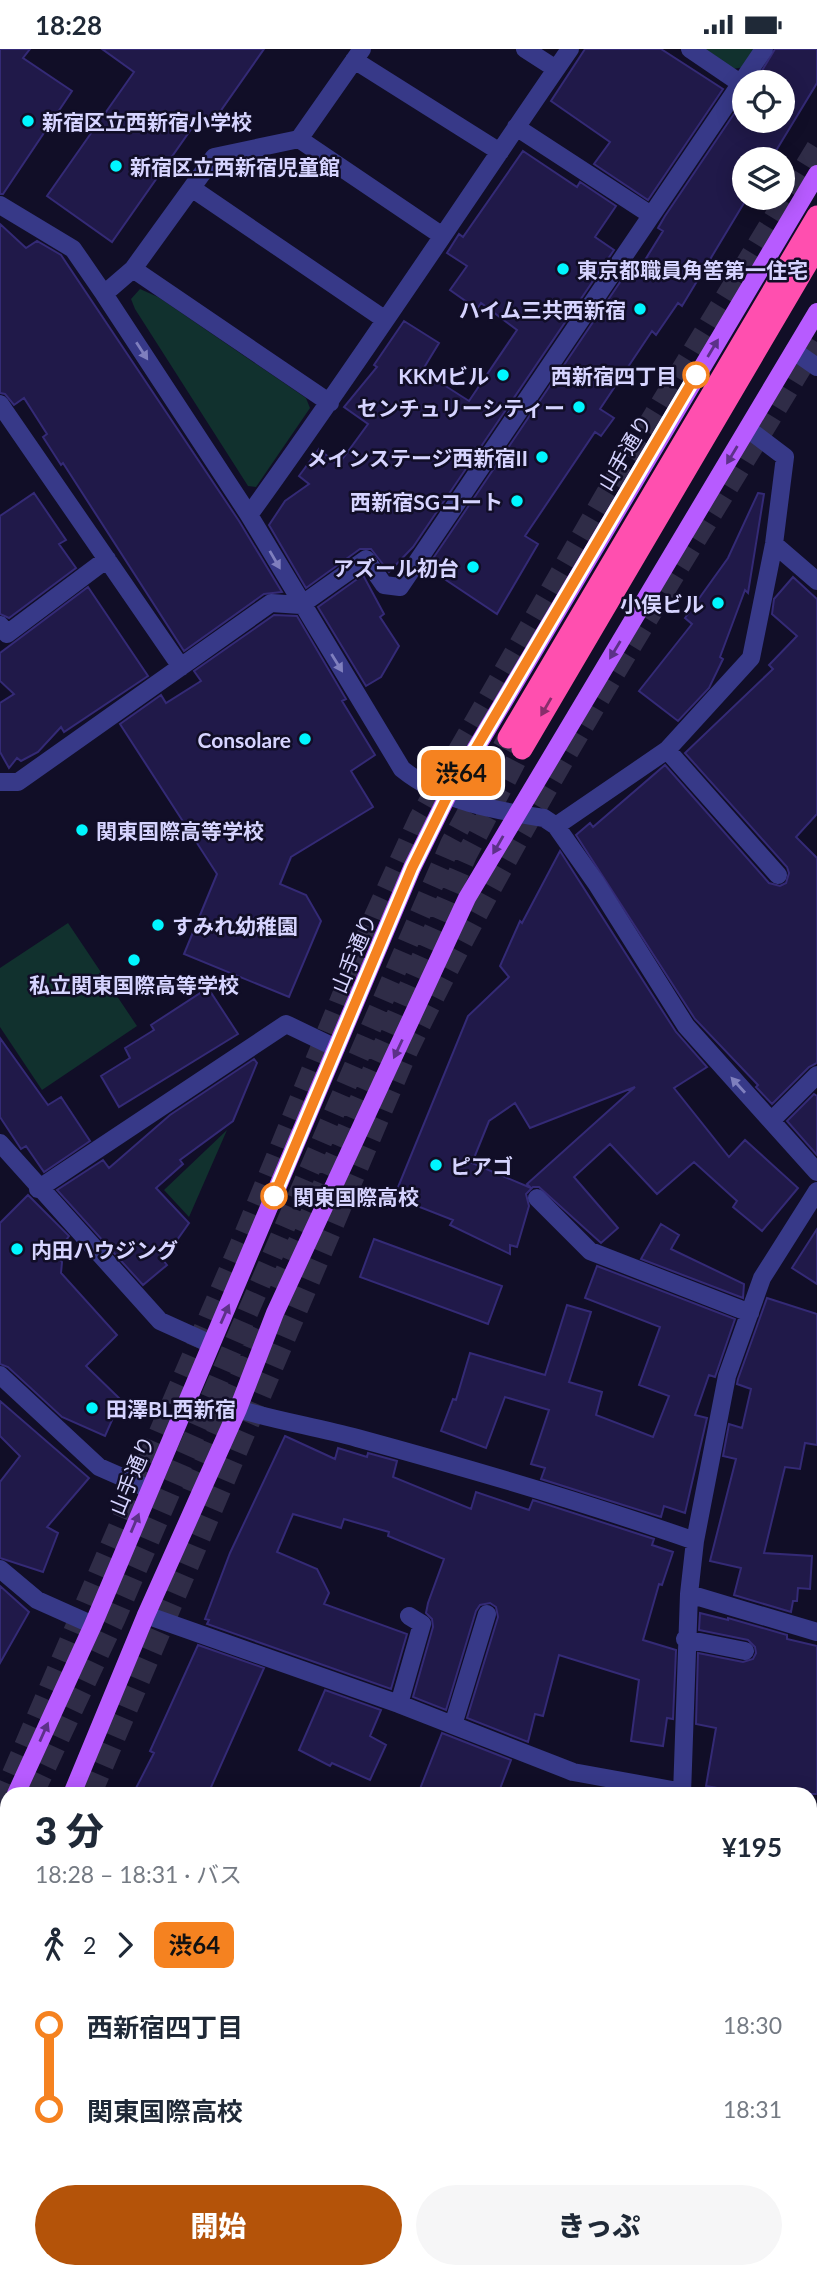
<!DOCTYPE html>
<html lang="ja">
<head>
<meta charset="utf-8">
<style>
	body { margin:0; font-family:Lato,"Noto Sans JP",sans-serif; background:#f6f6f7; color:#1f2937; height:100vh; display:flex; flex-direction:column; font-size:26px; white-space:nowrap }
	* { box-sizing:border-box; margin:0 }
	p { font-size:23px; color:#747a83 }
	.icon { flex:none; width:38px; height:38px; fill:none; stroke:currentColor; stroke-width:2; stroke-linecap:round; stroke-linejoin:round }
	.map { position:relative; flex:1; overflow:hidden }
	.drawer { position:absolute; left:0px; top:1738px; width:817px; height:492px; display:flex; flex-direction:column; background:#fff; border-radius:21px 21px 0 0; box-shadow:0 4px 18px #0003 }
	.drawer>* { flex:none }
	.badge { padding:0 14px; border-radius:10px; font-size:24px; line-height:46px }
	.controls { position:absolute; left:732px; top:21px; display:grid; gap:14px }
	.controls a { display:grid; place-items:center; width:63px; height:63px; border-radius:50%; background:#fff; box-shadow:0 4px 18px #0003; font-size:35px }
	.map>.badge { position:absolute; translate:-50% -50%; box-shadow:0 0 0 4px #fff }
	.legs { display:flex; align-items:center; gap:10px; height:77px; padding:0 35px; font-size:23px }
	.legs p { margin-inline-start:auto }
	.summary { display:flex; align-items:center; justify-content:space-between; height:119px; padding:0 35px }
	h1 { font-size:38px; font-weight:800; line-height:52px }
	.cta { display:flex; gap:14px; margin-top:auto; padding:14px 35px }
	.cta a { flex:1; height:80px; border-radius:42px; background:#b45309; color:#fff; font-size:28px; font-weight:800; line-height:80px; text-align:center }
	.cta a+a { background:#f6f6f7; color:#1f2937 }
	ul { padding:0 35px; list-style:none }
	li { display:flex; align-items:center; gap:24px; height:84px; font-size:26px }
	li i { display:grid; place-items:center; width:10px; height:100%; margin:0 9px; background:currentColor }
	li i::after { content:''; width:18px; height:18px; margin:-9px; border:5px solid; border-radius:50%; background:#fff }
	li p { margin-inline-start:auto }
	li:first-child i { background:linear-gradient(#0000 50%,currentColor 0) }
	li:last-child i { background:linear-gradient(currentColor 50%,#0000 0) }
	.status { display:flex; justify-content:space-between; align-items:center; height:49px; padding:0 35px; background:#fff; direction:ltr }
	.status svg { height:19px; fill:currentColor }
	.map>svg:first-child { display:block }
	.green { fill:#11312e }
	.building { fill:#201949; stroke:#342a76; stroke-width:2; fill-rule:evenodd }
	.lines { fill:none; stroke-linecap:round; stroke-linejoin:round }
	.highway-tunnel { stroke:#2f2c47; stroke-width:21; stroke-dasharray:21 10; stroke-linecap:butt }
	.path { stroke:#29beab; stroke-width:4.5; stroke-dasharray:3.5 5; stroke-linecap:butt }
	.minor { stroke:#373988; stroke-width:18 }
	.major { stroke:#b75bff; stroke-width:18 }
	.highway { stroke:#ff4faf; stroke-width:21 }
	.oneway { fill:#5c3188 }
	.oneway2 { fill:#7f7fbe }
	.oneway3 { fill:#882e6b }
	.line-1-casing { stroke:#fff; stroke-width:16 }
	.line-1 { stroke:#f58220; stroke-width:10 }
	.poi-dot { fill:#00f6ff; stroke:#110e27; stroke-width:2.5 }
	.stop-1-dot { fill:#fff; stroke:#f58220; stroke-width:3.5 }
	.labels { text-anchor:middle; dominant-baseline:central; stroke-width:5; stroke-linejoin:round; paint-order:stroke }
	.poi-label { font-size:21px; font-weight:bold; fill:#d6d4ff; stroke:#110e27; text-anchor:start }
	.stop-label { font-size:21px; font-weight:bold; fill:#d6d4ff; stroke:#110e27; text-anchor:end }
	.street-label { font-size:21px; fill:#d6d4ff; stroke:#110e27 }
</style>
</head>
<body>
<div class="status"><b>18:28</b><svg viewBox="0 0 49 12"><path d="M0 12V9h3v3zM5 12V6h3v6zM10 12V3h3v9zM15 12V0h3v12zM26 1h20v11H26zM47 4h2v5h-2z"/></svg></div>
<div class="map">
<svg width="817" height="2229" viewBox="0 0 817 2229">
	<rect width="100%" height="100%" fill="#110e27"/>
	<path class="green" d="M 704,0 L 754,0 L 744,18 L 733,20 Z
		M 140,240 L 158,248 L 306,349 L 310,359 L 256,438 L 248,437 L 135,260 L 131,250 Z
		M 68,874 L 137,977 L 42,1041 L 0,978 L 0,919 Z
		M 227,1081 L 189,1168 L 164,1141 Z"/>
	<path class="building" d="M 0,0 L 30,0 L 23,9 L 72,42 L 3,145 L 0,145 Z
		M 102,0 L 264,0 L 210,77 L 199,69 L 112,193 L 47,147 L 134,23 Z
		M 585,0 L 661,0 L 723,40 L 648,151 L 594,115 L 610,93 L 551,52 Z
		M 775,0 L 817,0 L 817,34 L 771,110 L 744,110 L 744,149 L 747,149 L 682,257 L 678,254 L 656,286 L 652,282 L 600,360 L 614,369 L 601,387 L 595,383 L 525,487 L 538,495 L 497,565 L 443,529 L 448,522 L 432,511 L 633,214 L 640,219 L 663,182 L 658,179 L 665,167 L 744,50 L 744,72 L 782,72 L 782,33 L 755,33 Z
		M 523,102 L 577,138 L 580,133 L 616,157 L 595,188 L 614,201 L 413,498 L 389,523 L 371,500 L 360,500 L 306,539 L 269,476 L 285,452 L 309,435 L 299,427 L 319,400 L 338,416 L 368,375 L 344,358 L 377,318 L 374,316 L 404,272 L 439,294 L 422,322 L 469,352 L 517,281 L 481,254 L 477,260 L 450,241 L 467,217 L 447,204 L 459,185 L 463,188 Z
		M 0,175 L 26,199 L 37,192 L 61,206 L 239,472 L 282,543 L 264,545 L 184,602 L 63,414 L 61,416 L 43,388 L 47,385 L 24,349 L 14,356 L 5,345 L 0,344 Z
		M 34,444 L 66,491 L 59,495 L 76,519 L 9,569 L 0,565 L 0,467 Z
		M 758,444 L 764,445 L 748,544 L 745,541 L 720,608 L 723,610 L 709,639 L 678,672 L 639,642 L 692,575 L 685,569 L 728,509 Z
		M 363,526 L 384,565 L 380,568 L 399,597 L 381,628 L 366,637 L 318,558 Z
		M 793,528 L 817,550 L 817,765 L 796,788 L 817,809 L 817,1014 L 809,1018 L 772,1055 L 756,1038 L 758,1036 L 695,970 L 576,786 L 590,774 L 593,778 L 665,716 L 769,834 L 780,837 L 786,834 L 789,824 L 787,818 L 685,704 L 773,620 L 769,616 L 797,587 L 772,565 L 774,550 Z
		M 88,538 L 148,627 L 64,683 L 61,678 L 38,703 L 21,712 L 17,709 L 9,719 L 0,703 L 0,654 L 14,645 L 0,632 L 0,604 Z
		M 274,566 L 297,567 L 346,650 L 342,652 L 375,706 L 351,722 L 373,758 L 291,808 L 280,835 L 306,846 L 321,872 L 289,948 L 184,905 L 217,825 L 120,675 L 161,646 L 166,654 L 201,632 L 194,622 Z
		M 560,802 L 676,983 L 707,1018 L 674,1039 L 729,1108 L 745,1091 L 798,1139 L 762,1182 L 733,1158 L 737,1152 L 694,1113 L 657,1145 L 610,1095 L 574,1128 L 618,1179 L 601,1194 L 539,1138 L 533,1138 L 526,1145 L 529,1157 L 517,1198 L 510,1196 L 510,1205 L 450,1176 L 453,1171 L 394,1148 L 468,967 L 509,928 L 500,917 L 520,872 L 522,874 ZM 635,1038 L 527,1135 L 531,1139 L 472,1114 L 489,1072 L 515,1054 L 530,1079 Z
		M 208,939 L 238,985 L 119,1058 L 101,1027 L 130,1009 L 125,999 L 154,981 L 151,976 Z
		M 0,989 L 48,1056 L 61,1048 L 90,1092 L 44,1123 L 26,1097 L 21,1100 L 0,1068 Z
		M 254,1010 L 257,1014 L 233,1072 L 180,1111 L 183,1115 L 156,1139 L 189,1174 L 163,1211 L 167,1216 L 143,1236 L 57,1141 L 103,1111 L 109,1119 L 170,1066 Z
		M 814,1045 L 817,1047 L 817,1106 L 787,1072 Z
		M 28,1146 L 69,1187 L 56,1205 L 62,1213 L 61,1224 L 117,1286 L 86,1317 L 121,1351 L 105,1387 L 62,1368 L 8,1318 L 0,1315 L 0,1174 Z
		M 661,1175 L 679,1186 L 671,1200 L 744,1235 L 743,1249 L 641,1210 Z
		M 817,1180 L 817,1235 L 792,1219 Z
		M 374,1190 L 502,1237 L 488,1275 L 360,1228 Z
		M 597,1217 L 735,1270 L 715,1328 L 709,1326 L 695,1366 L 707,1369 L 685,1464 L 664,1457 L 661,1468 L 541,1430 L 545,1419 L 531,1415 L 549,1361 L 505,1348 L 486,1399 L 441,1382 L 453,1350 L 456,1351 L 470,1304 L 545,1326 L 567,1256 L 591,1263 L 569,1333 L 602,1343 L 596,1366 L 653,1388 L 669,1347 L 639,1336 L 660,1278 L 585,1249 Z
		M 767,1249 L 817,1265 L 817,1396 L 805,1394 L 800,1420 L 785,1418 L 764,1504 L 812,1507 L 810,1540 L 798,1539 L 797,1552 L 793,1552 L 791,1563 L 734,1546 L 741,1519 L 710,1512 L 736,1410 L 723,1407 L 729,1375 L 742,1379 L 751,1340 L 737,1335 L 738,1330 Z
		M 0,1352 L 89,1429 L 47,1478 L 58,1484 L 43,1523 L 0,1509 L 0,1433 L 20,1407 L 0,1387 Z
		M 285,1387 L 335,1410 L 338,1399 L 367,1408 L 368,1404 L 397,1412 L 393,1428 L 471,1460 L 476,1443 L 529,1461 L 533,1451 L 654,1490 L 652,1496 L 673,1503 L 662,1536 L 659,1535 L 643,1591 L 676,1601 L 673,1670 L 667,1669 L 663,1697 L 631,1692 L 639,1631 L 559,1606 L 543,1667 L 535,1665 L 528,1693 L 467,1669 L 498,1568 L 496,1558 L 490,1554 L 480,1556 L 476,1562 L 446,1661 L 413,1648 L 433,1578 L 432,1570 L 426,1564 L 428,1554 L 444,1510 L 388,1487 L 389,1483 L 344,1470 L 341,1479 L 293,1465 L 277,1503 L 317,1520 L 329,1544 L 324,1555 L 407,1585 L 391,1640 L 207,1575 L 209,1571 L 205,1570 L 230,1504 Z
		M 0,1537 L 29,1563 L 0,1614 Z
		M 700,1564 L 728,1571 L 728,1569 L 787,1586 L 787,1590 L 817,1597 L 817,1745 L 752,1745 L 706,1737 L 716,1679 L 696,1675 L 698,1604 L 743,1613 L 753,1610 L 756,1604 L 755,1598 L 748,1591 L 699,1581 Z
		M 198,1596 L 264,1619 L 208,1745 L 133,1745 L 154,1704 L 150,1702 Z
		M 325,1641 L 381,1661 L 370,1687 L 386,1696 L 370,1731 L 332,1714 L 330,1717 L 299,1701 Z
		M 442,1684 L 511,1711 L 498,1745 L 418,1745 Z"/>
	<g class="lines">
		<path class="highway-tunnel" d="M 278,1240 L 466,807 L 522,700
			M 192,1443 L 262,1276
			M 33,1745 L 115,1570 L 451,794 L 508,689
			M 91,1745 L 407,1003 C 526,756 675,527 817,293
			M 0,1754 L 246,1182 L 376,864 L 419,770 L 606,445 L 817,98
			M 0,1815 L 7,1800
			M 0,1961 L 7,1945"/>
		<path class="path" d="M 0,2110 L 7,2115"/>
		<path class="minor" d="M 525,0 L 556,20
			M 690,0 L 740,34
			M 354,11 L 500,103
			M 516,78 L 651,166
			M 299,90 L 441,186
			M 193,140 L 384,270
			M 0,156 L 73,200 L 104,245 L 133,220 L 214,108 L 299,90 L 362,0
			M 133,220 L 330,354
			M 104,245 L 249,466 L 402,720 C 443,753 493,761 544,769 L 556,777 L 596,834 L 686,977 L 817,1123
			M 794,302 L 817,318
			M 0,355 L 181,618
			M 249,466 C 360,313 463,155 570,0
			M 774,495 L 817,532
			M 0,576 L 7,585 L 107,510
			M 667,701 L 778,826
			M 0,733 L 18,733 L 271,554 L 301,556 L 366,510 L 384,536 L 400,538 L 764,0
			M 556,777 L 667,701 L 751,609 L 774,495 L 785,408 L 748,380
			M 771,1072 L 817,1026
			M 0,1094 L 160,1272 L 211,1295
			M 38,1140 L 286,975 L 336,999
			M 537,1149 L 590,1202 L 750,1264
			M 0,1326 L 99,1418 L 149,1440
			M 238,1360 C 277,1372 317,1378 357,1389 C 471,1420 584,1453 695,1492
			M 0,1520 L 37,1551 L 93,1576
			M 689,1545 L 817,1583
			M 146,1566 L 399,1655 L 573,1723 L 683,1743
			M 685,1590 L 745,1602
			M 399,1655 L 422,1575 L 409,1567
			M 453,1676 L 487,1565
			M 682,1745 L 689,1545 L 695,1492 L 727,1327 L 762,1229 L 817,1142
			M 810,2073 L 817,2074
			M 406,2222 L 423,2229
			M 666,2222 L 688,2229
			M 147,2229 L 152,2222
			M 505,2229 L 507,2222"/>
		<path class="major" d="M 16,1745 L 93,1576 L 412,819 L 447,748 L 817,125
			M 72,1745 L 146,1566 L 238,1360 L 275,1264 L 467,849 L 817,263
			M 0,1780 L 7,1765
			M 0,1919 L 7,1902"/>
		<path class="highway" d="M 508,689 L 817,167
			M 522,700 L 817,198"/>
	</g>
	<defs><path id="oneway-solid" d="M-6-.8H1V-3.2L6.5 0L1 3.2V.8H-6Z" transform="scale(1.75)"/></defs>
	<g class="oneway">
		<use href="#oneway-solid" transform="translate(713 299) rotate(-59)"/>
		<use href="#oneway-solid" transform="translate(732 406) rotate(121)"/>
		<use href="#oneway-solid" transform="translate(615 601) rotate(121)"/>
		<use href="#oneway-solid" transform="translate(498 796) rotate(120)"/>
		<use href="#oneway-solid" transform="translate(398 1000) rotate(115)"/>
		<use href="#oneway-solid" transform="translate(225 1265) rotate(-66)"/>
		<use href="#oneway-solid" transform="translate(135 1474) rotate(-67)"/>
		<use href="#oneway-solid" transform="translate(44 1683) rotate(-66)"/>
	</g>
	<g class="oneway2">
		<use href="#oneway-solid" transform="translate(142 302) rotate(57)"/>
		<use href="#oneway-solid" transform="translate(275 511) rotate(60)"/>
		<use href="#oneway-solid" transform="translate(337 614) rotate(58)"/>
		<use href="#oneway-solid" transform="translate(738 1036) rotate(-132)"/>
	</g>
	<use class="oneway3" href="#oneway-solid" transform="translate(546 658) rotate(120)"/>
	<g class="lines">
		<g class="line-1-casing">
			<path id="line-1" d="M 274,1147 L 412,819 L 447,748 L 696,326"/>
		</g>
		<use href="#line-1" class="line-1"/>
	</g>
	<g class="poi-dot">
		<circle cx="28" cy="72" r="7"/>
		<circle cx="116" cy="117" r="7"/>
		<circle cx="563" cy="220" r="7"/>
		<circle cx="640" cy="260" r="7"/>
		<circle cx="503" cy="326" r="7"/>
		<circle cx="579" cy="358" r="7"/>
		<circle cx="542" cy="408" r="7"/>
		<circle cx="517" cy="452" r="7"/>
		<circle cx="473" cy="518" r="7"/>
		<circle cx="718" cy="554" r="7"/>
		<circle cx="305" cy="690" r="7"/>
		<circle cx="82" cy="781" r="7"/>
		<circle cx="158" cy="876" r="7"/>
		<circle cx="134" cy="911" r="7"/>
		<circle cx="436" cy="1116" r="7"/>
		<circle cx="17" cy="1200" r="7"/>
		<circle cx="92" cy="1359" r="7"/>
	</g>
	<g class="stop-1-dot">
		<circle cx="696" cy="326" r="12"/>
		<circle cx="274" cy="1147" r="12"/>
	</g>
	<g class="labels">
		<g class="poi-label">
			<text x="42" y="72">新宿区立西新宿小学校</text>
			<text x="130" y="117">新宿区立西新宿児童館</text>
			<text x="577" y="220">東京都職員角筈第一住宅</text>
			<text x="626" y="260" text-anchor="end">ハイム三共西新宿</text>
			<text x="489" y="326" text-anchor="end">KKMビル</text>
			<text x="565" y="358" text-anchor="end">センチュリーシティー</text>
			<text x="528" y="408" text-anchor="end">メインステージ西新宿II</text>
			<text x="503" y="452" text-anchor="end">西新宿SGコート</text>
			<text x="459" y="518" text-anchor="end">アズール初台</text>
			<text x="704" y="554" text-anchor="end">小俣ビル</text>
			<text x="291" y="690" text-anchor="end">Consolare</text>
			<text x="96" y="781">関東国際高等学校</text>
			<text x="172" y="876">すみれ幼稚園</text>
			<text x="134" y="935" text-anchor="middle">私立関東国際高等学校</text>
			<text x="450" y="1116">ピアゴ</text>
			<text x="31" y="1200">内田ハウジング</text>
			<text x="106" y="1359">田澤BL西新宿</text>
		</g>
		<g class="stop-label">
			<text x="677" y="326">西新宿四丁目</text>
			<text x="293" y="1147" text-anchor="start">関東国際高校</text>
		</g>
		<g class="street-label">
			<text transform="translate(624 403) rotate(-59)">山手通り</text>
			<text transform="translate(353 904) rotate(-67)">山手通り</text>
			<text transform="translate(131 1426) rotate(-67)">山手通り</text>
		</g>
	</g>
</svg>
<div class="controls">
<a><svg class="icon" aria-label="locate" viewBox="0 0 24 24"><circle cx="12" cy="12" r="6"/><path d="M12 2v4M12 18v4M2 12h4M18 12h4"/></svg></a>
<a><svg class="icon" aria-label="layers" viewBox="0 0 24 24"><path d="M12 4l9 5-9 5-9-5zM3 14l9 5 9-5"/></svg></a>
</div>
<b class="badge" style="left:461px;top:724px;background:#f58220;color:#111">渋64</b>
<section class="drawer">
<div class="summary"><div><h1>3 分</h1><p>18:28 – 18:31 · バス</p></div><b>¥195</b></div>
<div class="legs"><svg class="icon" aria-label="walk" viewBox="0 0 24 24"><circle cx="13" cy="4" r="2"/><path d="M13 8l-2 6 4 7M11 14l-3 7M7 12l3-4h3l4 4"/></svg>2<svg class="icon" aria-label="forward" viewBox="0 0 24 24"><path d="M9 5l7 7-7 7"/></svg><b class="badge" style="background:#f58220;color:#111">渋64</b></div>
<ul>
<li><i style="color:#f58220"></i><b>西新宿四丁目</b><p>18:30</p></li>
<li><i style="color:#f58220"></i><b>関東国際高校</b><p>18:31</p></li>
</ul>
<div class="cta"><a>開始</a><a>きっぷ</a></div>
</section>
</div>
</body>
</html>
